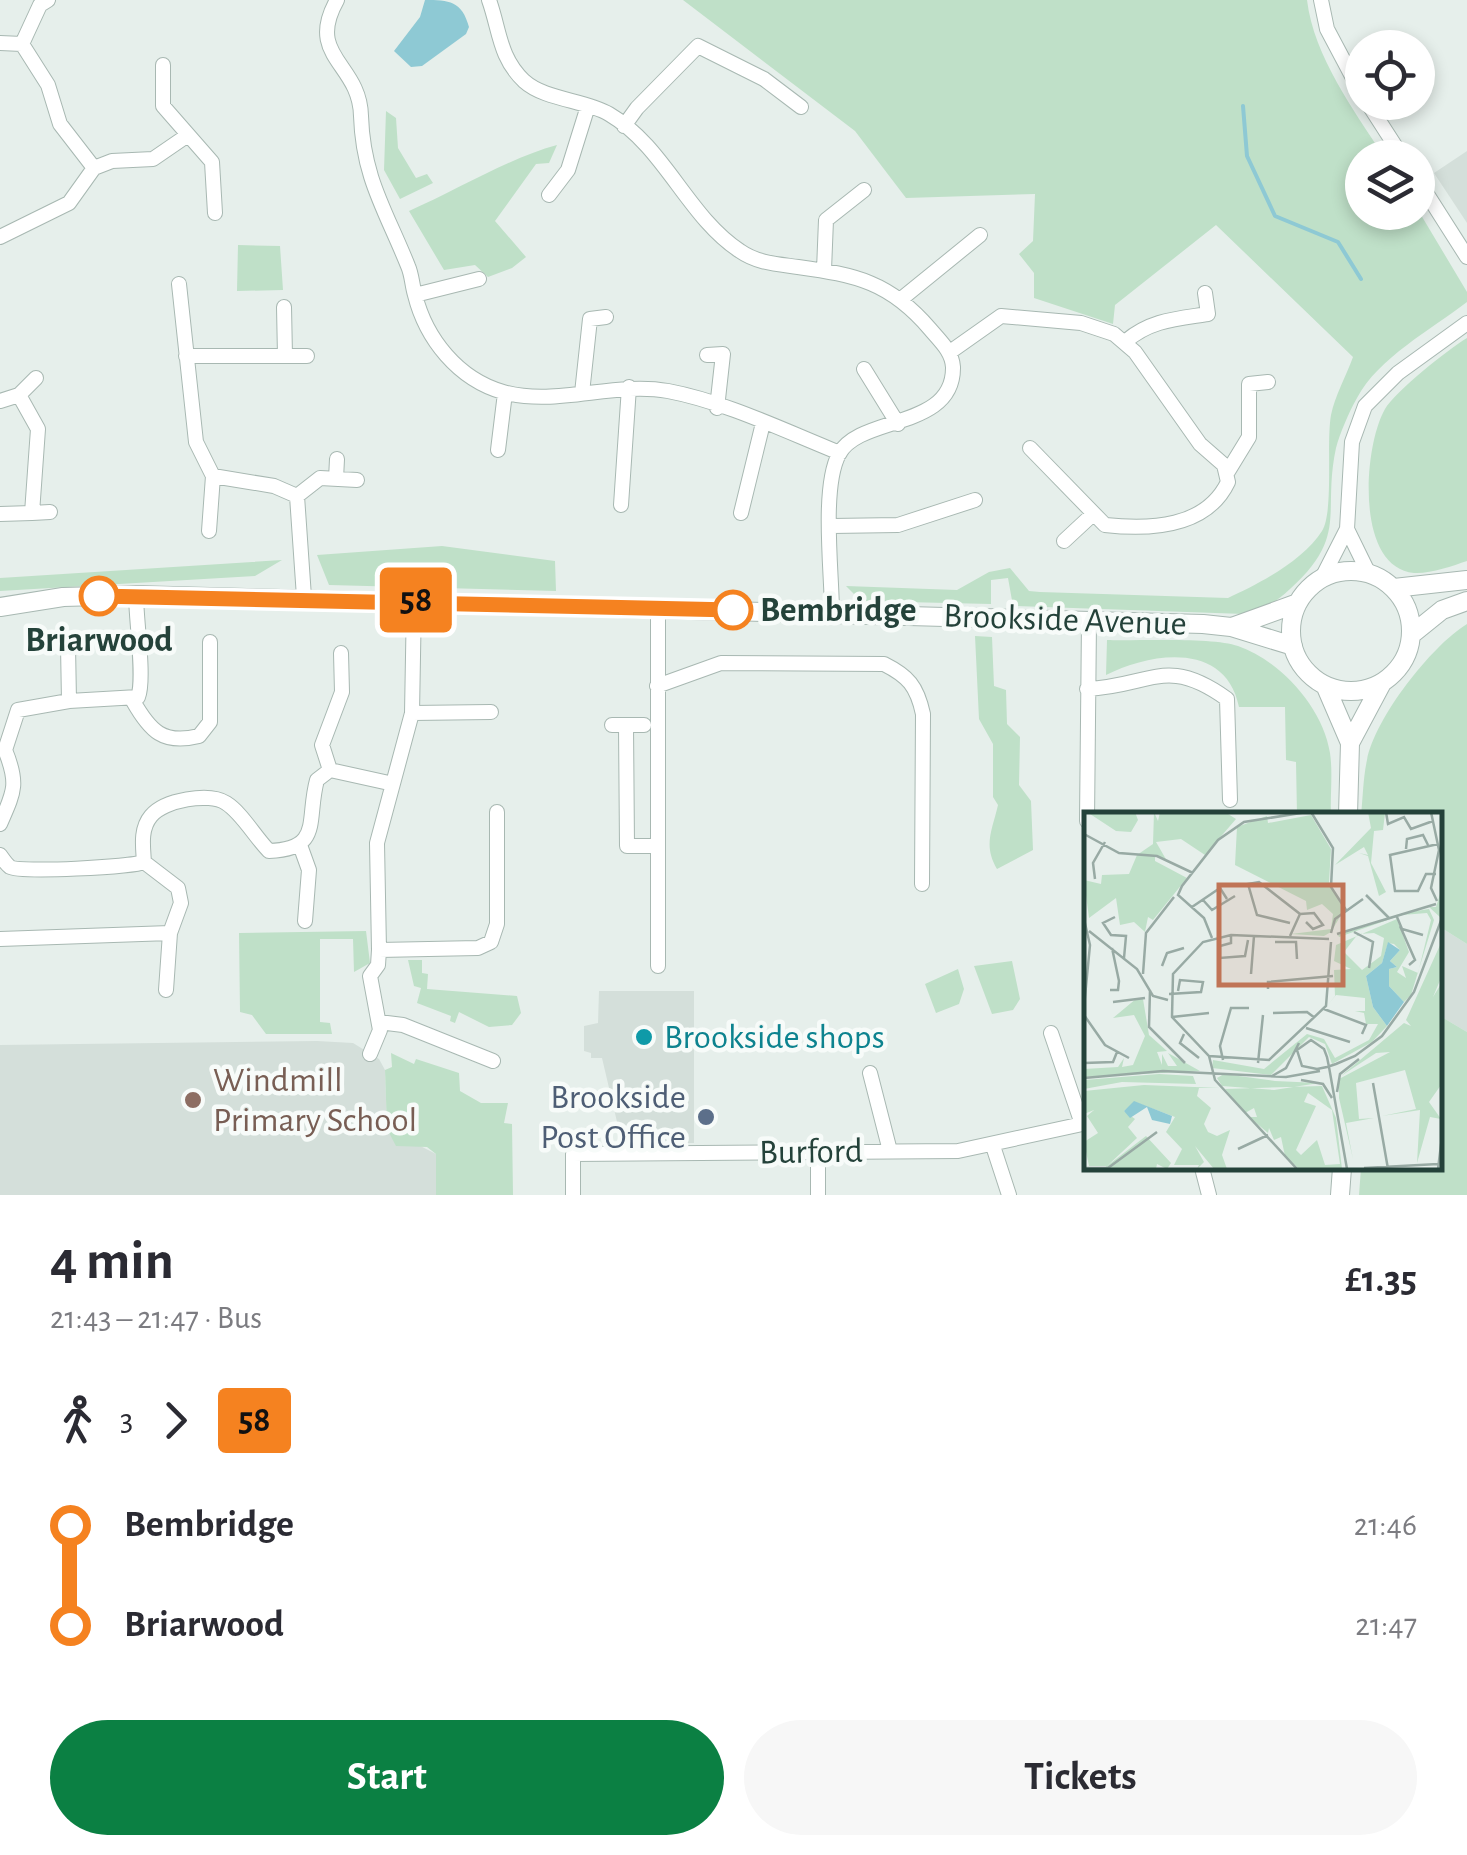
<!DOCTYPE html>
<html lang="en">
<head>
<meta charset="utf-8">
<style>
	body { margin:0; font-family:"Alegreya Sans",sans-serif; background:#f7f7f7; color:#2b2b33; height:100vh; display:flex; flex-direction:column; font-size:38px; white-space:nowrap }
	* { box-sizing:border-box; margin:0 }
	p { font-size:32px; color:#7c7c81 }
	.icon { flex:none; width:55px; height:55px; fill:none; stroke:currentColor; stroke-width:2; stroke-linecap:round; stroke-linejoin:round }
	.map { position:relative; height:1195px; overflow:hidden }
	.panel { display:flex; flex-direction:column; background:#fff; flex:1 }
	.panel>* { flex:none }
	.badge { padding:0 20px; border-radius:8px; font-size:35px; line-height:65px }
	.buttons { position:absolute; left:1345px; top:30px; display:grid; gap:20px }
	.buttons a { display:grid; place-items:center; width:90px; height:90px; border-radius:50%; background:#fff; box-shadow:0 5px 15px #0003; font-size:50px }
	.map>.badge { position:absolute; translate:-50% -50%; box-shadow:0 0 0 5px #fff }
	.legs { display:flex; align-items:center; gap:15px; height:110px; padding:0 50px; font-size:32px }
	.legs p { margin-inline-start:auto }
	.head { display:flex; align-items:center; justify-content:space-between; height:170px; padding:0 50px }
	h1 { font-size:55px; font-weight:700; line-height:75px }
	.cta { display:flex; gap:20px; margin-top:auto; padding:20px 50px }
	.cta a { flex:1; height:115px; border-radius:60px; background:#0b8043; color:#fff; font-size:40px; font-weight:700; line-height:115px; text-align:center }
	.cta a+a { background:#f7f7f7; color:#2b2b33 }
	ul { padding:0 50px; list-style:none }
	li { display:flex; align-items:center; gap:35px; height:100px; font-size:38px }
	li i { display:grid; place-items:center; width:15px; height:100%; margin:0 12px; background:currentColor }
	li i::after { content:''; width:25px; height:25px; margin:-12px; border:8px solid; border-radius:50%; background:#fff }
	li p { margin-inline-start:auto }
	li:first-child i { background:linear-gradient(#0000 50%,currentColor 0) }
	li:last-child i { background:linear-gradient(currentColor 50%,#0000 0) }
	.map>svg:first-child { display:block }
	.built { fill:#d4dfda }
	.green { fill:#bfe0c8 }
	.water { fill:#8ec9d4 }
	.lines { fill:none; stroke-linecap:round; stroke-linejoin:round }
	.stream { stroke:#8ec9d4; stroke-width:4 }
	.minor-casing { stroke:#a8b8b2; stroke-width:16 }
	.tertiary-casing { stroke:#a8b8b2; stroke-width:20 }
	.minor { stroke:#fff; stroke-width:14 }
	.tertiary { stroke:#fff; stroke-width:18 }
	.line-1-casing { stroke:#fff; stroke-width:22 }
	.line-1 { stroke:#f58220; stroke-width:15 }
	.stop-1-dot { fill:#fff; stroke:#f58220; stroke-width:5 }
	.culture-dot { fill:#0f9aa8; stroke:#f7fbf9; stroke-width:4 }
	.education-dot { fill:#8d6e63; stroke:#f7fbf9; stroke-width:4 }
	.service-dot { fill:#5c6f8a; stroke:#f7fbf9; stroke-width:4 }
	.labels { text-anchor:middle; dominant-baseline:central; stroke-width:9; stroke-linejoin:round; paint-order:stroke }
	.stop-label { font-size:35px; font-weight:bold; fill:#24423a; stroke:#f7fbf9; text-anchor:start }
	.street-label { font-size:35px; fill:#24423a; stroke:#f7fbf9 }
	.culture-label { font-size:35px; fill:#0d838f; stroke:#f7fbf9; text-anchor:start }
	.education-label { font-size:35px; fill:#785e54; stroke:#f7fbf9; text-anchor:start }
	.service-label { font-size:35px; fill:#4e5e75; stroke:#f7fbf9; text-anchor:end }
	.inset-road { fill:none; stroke:#98aaa4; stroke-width:2.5 }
	.view { fill:#c07456; fill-opacity:0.15; stroke:#c07456; stroke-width:5 }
	.inset-edge { fill:none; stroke:#24423a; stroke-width:5 }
</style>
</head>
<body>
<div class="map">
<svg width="1467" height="1195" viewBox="0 0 1467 1195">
	<rect width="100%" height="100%" fill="#e6efeb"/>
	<path class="built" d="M 1467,151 L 1467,223 L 1434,173 Z
		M 1440,927 L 1467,944 L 1467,1032 L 1440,1016 Z
		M 599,991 L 694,991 L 694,1143 L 622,1143 L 602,1058 L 591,1058 L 591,1053 L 584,1051 L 584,1026 L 598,1023 Z
		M 317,1041 L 353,1043 L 379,1059 L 385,1070 L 387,1129 L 436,1154 L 436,1195 L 0,1195 L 0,1045 Z"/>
	<path class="green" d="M 683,0 L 1307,0 C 1314,57 1354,110 1384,157 L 1362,158 L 1362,212 L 1418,210 L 1467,292 L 1467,302 C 1432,329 1378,358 1357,398 C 1349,412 1340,433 1336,448 C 1322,513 1349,536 1290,589 C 1276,602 1263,611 1244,614 L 1013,606 L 1008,578 L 991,580 L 991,604 L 861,601 L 846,586 L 957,590 L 989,572 L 1010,568 L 1029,591 L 1040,592 L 1228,598 C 1259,584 1304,560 1322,531 C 1334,512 1326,443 1331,415 C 1335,396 1346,376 1353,357 L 1216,225 L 1115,305 L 1113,324 L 1034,298 L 1034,273 L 1019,254 L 1033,241 L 1035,194 L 906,198 L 855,131 Z
		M 386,111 L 396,118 L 398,148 L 416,178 L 427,174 L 433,183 L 400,199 L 384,170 Z
		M 557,145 L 549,163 L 536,164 L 495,221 L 526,257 L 512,268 L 488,277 L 475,265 L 444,270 L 409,211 C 457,190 509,158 557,145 Z
		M 238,245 L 280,246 L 283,290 L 237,291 Z
		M 1467,338 L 1467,561 C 1452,566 1430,574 1414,573 C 1354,567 1364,445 1385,409 C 1396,391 1447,350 1467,338 Z
		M 442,546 L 555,561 L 556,591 L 329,585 L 317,555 Z
		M 282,560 L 255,576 L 0,591 L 0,578 Z
		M 1467,624 L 1467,944 L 1440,927 L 1440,815 L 1361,815 C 1363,797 1363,778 1367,760 C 1375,718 1431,646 1467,624 Z
		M 975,636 L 992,637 L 994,686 L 1006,690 L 1007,724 L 1020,737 L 1019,785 L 1031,801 L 1033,850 L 997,869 C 983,845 992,831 998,805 L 993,797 L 993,744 L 979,719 Z
		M 1107,640 C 1137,641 1213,637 1238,646 C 1281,661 1323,708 1330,753 C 1333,773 1330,795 1331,815 L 1297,815 L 1296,762 L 1286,760 L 1285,707 L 1239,707 C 1226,641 1151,652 1106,675 Z
		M 366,931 L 370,963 L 354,972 L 353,939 L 320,939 L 320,1022 L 330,1023 L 332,1034 L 266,1034 L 252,1015 L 240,1012 L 239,933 Z
		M 408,960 L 422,960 L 422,973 L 428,974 L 427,989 L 517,996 L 521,1013 L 512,1025 L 489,1027 L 459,1012 L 455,1023 L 450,1021 L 451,1016 L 417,1003 L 421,988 L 414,986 Z
		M 1012,961 L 1020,999 L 1013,1010 L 992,1014 L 974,966 Z
		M 958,969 L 964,989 L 959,1004 L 936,1013 L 925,984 Z
		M 1440,1016 L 1467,1032 L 1467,1195 L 1359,1195 L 1361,1168 L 1440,1168 Z
		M 391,1053 L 414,1064 L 416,1059 L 459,1073 L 460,1091 L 481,1103 L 508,1103 L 504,1123 L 512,1124 L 513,1195 L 436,1195 L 436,1154 L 427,1147 L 396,1146 L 387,1129 L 385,1070 L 392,1067 Z"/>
	<path class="water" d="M 425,0 C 449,0 462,1 469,27 L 466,34 L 422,66 L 411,67 L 394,51 L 420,17 Z"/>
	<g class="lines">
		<path class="stream" d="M 1243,106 L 1247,156 L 1275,216 L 1338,242 L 1361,279"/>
		<g class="minor-casing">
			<path id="minor" d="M 337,0 C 305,57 360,63 361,116 C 363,178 386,211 408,266 C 412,275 412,285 415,295 C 426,339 458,379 503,392 C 556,407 614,381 668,391 C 726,402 785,431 840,453
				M 489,0 C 500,31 499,57 524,81 C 545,100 585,100 609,114 C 665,147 687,216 740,251 C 757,263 777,264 798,267 C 856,275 890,282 930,329 C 940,341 952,351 953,367 C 954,430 860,415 839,454 C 821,488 832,573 832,613
				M 1321,0 L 1327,29 L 1362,95
				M 0,43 L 22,44 L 48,85 L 60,124 L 94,168
				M 22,44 L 40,5 L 48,0
				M 163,65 L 163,106 L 212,162 L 215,213
				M 1367,102 L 1403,158
				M 624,126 L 637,108 L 698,46 L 764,79 L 801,107
				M 1418,180 L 1467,257
				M 549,195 L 568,170 L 588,106
				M 0,237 L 69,203 L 94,168 L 112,161 L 153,159 L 188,135
				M 824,270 L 826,220 L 864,190
				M 179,284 L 196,442 L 213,476
				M 415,295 L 479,279
				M 900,300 L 980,235
				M 284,307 L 285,356
				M 1126,341 C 1151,320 1176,319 1208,314 L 1205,293
				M 950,352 L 1001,316 L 1081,323 L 1114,334 L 1135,352 L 1200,444 L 1224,465 L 1228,482 C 1206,528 1150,530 1105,525 L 1030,448
				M 707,355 L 723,354 L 717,408
				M 186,356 L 307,356
				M 864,369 L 898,424
				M 582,393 L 590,319 L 606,317
				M 0,401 L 19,395 L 36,378
				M 498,450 L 505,393
				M 1227,473 L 1249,437 L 1249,384 L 1268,382
				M 336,479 L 337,459
				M 297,496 L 320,478 L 357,480
				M 621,505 L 629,387
				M 32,513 L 50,512
				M 741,513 L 763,423
				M 0,514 L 32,513 L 38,429 L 19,395
				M 832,526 L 898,525 L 975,500
				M 209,531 L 213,476 L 274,486 L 297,496 L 304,597
				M 1064,541 L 1092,515
				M 1369,574 L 1347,529 L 1352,442 L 1365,406 L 1398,373 L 1467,323
				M 1322,578 L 1347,529
				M 658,608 L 658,966
				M 68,646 L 69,701
				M 657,686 L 721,663 L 884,664 C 908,676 917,686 923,714 L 922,884
				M 1087,689 C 1151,686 1166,655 1227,699 L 1230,800
				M 133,701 C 150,731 163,745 199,736 L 210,722 L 210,642
				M 412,713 L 491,712
				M 612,725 L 644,725
				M 626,725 L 627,846 L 658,846
				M 330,770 L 389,783
				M 1087,821 L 1089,621
				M 0,824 C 14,792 19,784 5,750 L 18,710 L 69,701 L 138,697 C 145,680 136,619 136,595
				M 300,845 L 309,870 L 305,921
				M 0,855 C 3,859 6,864 10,867 C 20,873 132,867 144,862 C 143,847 140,829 151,816 C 164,800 209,792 226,803 C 242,813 255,837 269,851 C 323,849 306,820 317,780 L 330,770 L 322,745 L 342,692 L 341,653
				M 144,862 L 178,888 L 181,903 L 170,933 L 166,990
				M 0,939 L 170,933
				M 379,950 L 478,948 L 491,942 L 497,924 L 497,812
				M 379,1022 L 403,1025 L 493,1061
				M 1051,1033 L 1082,1124
				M 370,1054 L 380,1030 L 370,976 L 378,965 L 379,950 L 377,843 L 412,713 L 414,600
				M 870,1073 L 890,1151
				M 993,1146 L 1009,1195
				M 818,1151 L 818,1195
				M 1202,1168 L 1209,1195
				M 573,1195 L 573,1154 L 958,1151 L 1087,1123"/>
		</g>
		<g class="tertiary-casing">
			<path id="tertiary" d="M1291 631a60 60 0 1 1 120 0a60 60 0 1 1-120 0Z
				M 1394,588 L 1467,580
				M 0,607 L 63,597 L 136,595 L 1203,624 L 1231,627 L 1293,646
				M 1232,627 L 1298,603
				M 1411,635 L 1442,610 L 1467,601
				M 1325,685 L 1350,743
				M 1348,815 L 1350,743 L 1382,683
				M 1340,1195 L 1342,1168"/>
		</g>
		<use href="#minor" class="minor"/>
		<use href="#tertiary" class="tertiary"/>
	</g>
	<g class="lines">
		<g class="line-1-casing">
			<path id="line-1" d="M 99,596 L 733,610"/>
		</g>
		<use href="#line-1" class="line-1"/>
	</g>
	<g class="stop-1-dot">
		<circle cx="99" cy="596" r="18"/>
		<circle cx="733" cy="610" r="18"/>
	</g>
	<circle class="culture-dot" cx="644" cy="1037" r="10"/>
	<circle class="education-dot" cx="193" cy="1100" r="10"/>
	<circle class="service-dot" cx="706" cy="1117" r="10"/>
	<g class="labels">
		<g class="stop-label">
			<text x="760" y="610">Bembridge</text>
			<text x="99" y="640" text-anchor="middle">Briarwood</text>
		</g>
		<g class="street-label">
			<text transform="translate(1065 620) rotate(2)">Brookside Avenue</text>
			<text transform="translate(811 1152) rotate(-1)">Burford</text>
		</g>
		<g class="culture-label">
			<text x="664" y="1037">Brookside shops</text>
		</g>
		<g class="education-label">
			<text x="213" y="1080">Windmill<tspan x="213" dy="40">Primary School</tspan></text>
		</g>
		<g class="service-label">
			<text x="686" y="1097">Brookside<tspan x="686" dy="40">Post Office</tspan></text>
		</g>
	</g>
	<g transform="translate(1084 812)">
		<rect width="358" height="358" fill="#e6efeb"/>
		<path d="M 3,0 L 51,0 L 54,8 L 47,20 L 32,19 ZM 70,0 L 74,9 L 76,0 L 141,0 L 152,7 L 121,43 L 97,27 L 72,30 L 83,49 L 71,44 L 71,49 L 103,66 L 69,108 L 64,105 L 61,120 L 50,110 L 36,113 L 32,86 L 5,106 L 0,68 L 17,72 L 18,63 L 45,62 L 53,43 L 69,32 ZM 284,0 L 301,1 L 299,18 L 290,19 L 287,51 L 302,80 L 295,84 L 284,44 L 275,41 L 284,43 L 280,35 L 251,53 L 287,16 ZM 227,3 L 247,37 L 245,70 L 260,98 L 247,120 L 240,124 L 207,122 L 247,117 L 249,102 L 238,92 L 223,98 L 222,89 L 151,53 L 153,15 L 183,4 L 184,11 ZM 357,79 L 357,106 L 345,95 L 326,100 L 345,97 L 350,108 L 327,183 L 320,190 L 305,174 L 305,157 L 313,155 L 306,149 L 316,138 L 310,132 L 304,131 L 298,151 L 282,164 L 289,195 L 303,214 L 288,230 L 248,252 L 241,232 L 225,225 L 187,263 L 128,256 L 129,248 L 180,257 L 223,222 L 240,227 L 251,246 L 285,228 L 294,212 L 282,212 L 280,201 L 271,199 L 281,199 L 281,186 L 252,183 L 243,194 L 251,184 L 250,158 L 267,157 L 250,149 L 252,133 L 313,107 L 325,140 L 313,160 L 322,166 L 318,154 L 334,161 L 347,108 L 343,101 L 318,103 L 255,125 L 254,123 L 341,95 L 352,95 ZM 290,121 L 300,126 L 297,144 L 278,158 L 260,140 L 274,122 ZM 357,131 L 357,166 L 349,185 L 357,172 L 357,273 L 345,290 L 357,307 L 346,305 L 333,351 L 336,298 L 298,304 L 332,297 L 321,258 L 272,271 L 275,307 L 290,306 L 262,311 L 269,347 L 255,286 L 255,267 L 306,240 L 292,241 L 257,264 L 320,211 L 327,214 L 322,208 ZM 53,186 L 59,187 L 65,223 L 83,239 L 73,240 L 78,253 L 78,242 L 84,254 L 93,254 L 84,241 L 116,259 L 0,265 L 0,257 L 34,255 L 40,246 L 38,255 L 49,253 L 61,224 L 50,203 L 29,206 ZM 75,262 L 109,264 L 112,272 L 38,270 L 0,277 L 0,268 ZM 140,262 L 191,269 L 235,271 L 190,278 L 138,274 L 133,266 ZM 60,273 L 136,276 L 115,276 L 113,284 L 127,296 L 120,312 L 124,320 L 133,324 L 146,318 L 138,343 L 143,357 L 130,357 L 111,334 L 120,350 L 113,357 L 115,353 L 90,353 L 98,337 L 82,320 L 91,305 L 51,290 L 40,299 L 51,307 L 44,315 L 53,326 L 23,354 L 5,354 L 0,330 L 14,321 L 3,304 L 10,298 L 0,302 L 0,279 ZM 238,274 L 252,306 L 258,357 L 215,357 L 201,344 L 197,325 L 190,328 L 185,316 L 184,321 L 165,305 L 173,305 L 170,296 L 161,301 L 141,277 ZM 224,281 L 248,298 L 256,352 L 241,353 L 233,328 L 217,343 L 212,338 L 232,294 L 220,290 ZM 62,324 L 87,351 L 83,357 L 73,352 L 72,357 L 19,357 Z" fill="#bfe0c8" fill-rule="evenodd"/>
		<path d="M 304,130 L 316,138 L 306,149 L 313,155 L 305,157 L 305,174 L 320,190 L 303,214 L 289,195 L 282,164 L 298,151 ZM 50,289 L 88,304 L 86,312 L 68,308 L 63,295 L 46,306 L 40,299 Z" fill="#8ec9d4"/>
		<path class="inset-road" d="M 227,0 L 249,36 L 247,75 L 262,98M 302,0 L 304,12 L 320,5 L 327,17 L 349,9M 347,0 L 355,38 L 347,76 L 353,89M 0,22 L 35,41 L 73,44 L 109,61M 322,37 L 323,27 L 339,23 L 344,33M 352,62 L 342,62 L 334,79 L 311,79 L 306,43 L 354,32M 11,67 L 9,51 L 21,30M 282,83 L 305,106M 119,88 L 128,98 L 151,84M 108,95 L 136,76 L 143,87M 216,102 L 230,101 L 239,113 L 229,117 L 222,110M 31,105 L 19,111 L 27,123 L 42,124 L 40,146M 313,105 L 318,117 L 339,123M 0,107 L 6,133 L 0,195M 316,114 L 331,148 L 325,153M 5,119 L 53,157 L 69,184 L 84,188M 270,120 L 289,130 L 285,156M 247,121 L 251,107 L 279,87M 253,122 L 352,92M 147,123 L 147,131 L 136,134 L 136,146 L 161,144 L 164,128M 206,124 L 216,102 L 175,70 L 164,72 L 173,103 L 206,111M 128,126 L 120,106 L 94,83 L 98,74 L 134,28 L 160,10 L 223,0M 245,127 L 147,123 L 119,130 L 89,162 L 88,205 L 125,244 L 185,248 L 242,194 L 247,130M 191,130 L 212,130 L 213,147M 78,154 L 83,141 L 100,136M 59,162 L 62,121 L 90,85M 167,162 L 170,124M 184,177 L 184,170 L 249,164M 26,178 L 34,178 L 35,169 L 28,136M 66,178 L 65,215 L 101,251M 85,182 L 117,180 L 119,170 L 96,168 L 94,179M 29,190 L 61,186M 240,197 L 282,213 L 278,222M 189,201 L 223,200 L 231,206M 0,203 L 21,233 L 45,246M 88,205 L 125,201M 222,216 L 266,230M 100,222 L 96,231 L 115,246M 125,244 L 131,268 L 213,357M 139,248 L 136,234 L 147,196 L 165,196M 0,251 L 29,250 L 33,240M 174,251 L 179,203M 188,264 L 202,256 L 215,231M 0,266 L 79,259 L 202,265 L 236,259M 217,268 L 239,272 L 248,286M 289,271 L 304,357M 253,280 L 256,262 L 275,247M 154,337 L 184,323M 2,356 L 24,356 L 73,320M 280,356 L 354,352M 263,357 L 245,255 L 243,245 L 240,237 L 227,228 L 213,238 L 218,254 L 233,257 L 243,255 L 252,252 L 271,244 L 298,224 L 330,180 L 358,106M 354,357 L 358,325"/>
		<path class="view" d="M 135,73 L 259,73 L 259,173 L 135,173 Z"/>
		<rect width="358" height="358" class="inset-edge"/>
	</g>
</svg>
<div class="buttons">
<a><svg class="icon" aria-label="locate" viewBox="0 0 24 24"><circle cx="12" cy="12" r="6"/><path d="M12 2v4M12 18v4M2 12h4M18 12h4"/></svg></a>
<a><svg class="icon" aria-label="layers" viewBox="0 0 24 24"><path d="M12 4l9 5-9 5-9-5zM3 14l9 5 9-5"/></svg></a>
</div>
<b class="badge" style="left:416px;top:600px;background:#f58220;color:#111">58</b>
</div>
<section class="panel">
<div class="head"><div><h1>4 min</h1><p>21:43 – 21:47 · Bus</p></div><b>£1.35</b></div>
<div class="legs"><svg class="icon" aria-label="walk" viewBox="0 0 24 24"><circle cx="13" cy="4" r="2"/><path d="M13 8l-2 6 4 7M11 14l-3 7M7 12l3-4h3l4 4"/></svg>3<svg class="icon" aria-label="forward" viewBox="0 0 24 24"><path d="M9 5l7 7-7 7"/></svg><b class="badge" style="background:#f58220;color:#111">58</b></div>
<ul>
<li><i style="color:#f58220"></i><b>Bembridge</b><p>21:46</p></li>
<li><i style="color:#f58220"></i><b>Briarwood</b><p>21:47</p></li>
</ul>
<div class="cta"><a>Start</a><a>Tickets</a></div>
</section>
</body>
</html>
